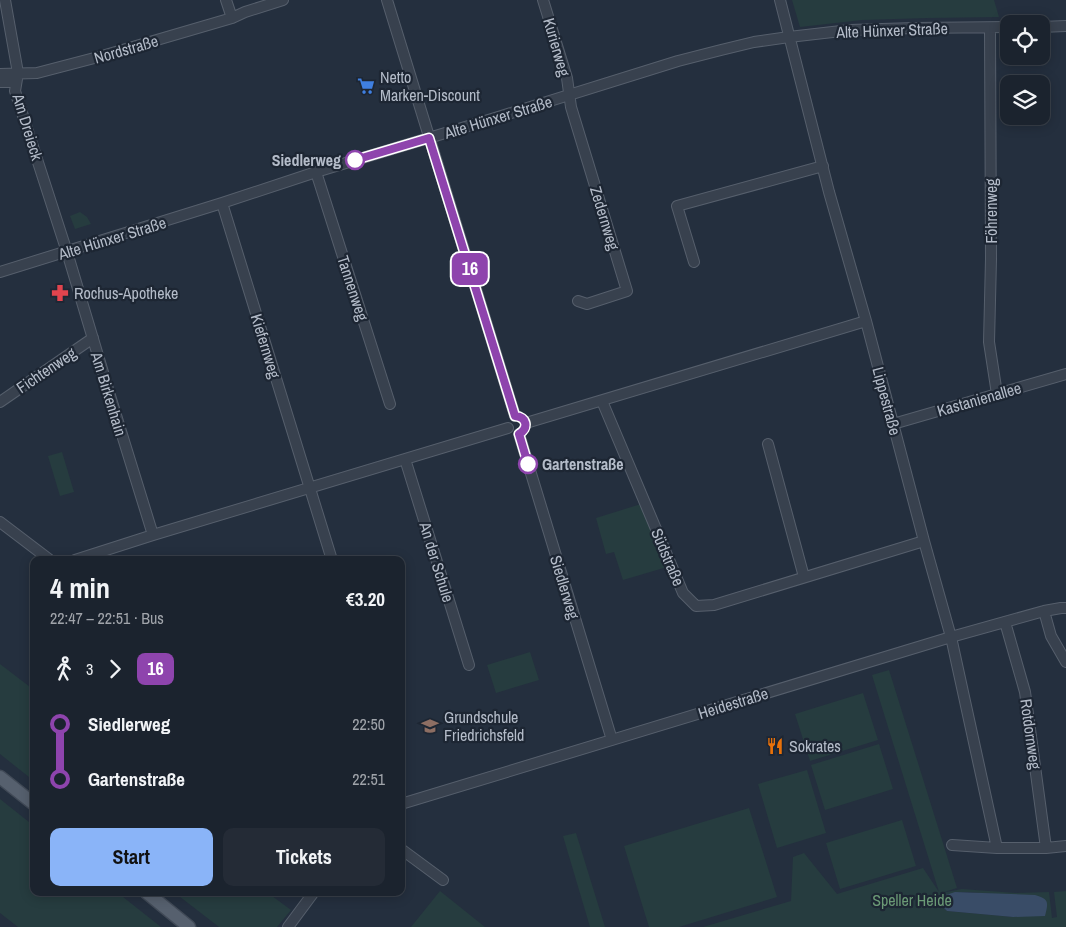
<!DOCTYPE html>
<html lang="en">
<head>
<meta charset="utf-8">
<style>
	body { margin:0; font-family:"Archivo Narrow",sans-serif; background:#242b36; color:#f1f3f6; height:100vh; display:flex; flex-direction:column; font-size:19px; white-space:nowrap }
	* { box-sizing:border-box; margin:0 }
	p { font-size:16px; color:#a0a4aa }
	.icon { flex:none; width:28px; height:28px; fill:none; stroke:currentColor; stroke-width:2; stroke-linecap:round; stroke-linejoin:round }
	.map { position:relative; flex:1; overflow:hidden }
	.details { position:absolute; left:30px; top:556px; width:375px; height:340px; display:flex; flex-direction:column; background:#1b232e; border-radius:10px; box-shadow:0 2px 12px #0003,0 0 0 1px #39404a }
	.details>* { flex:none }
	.badge { padding:0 10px; border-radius:8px; font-size:18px; line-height:32px }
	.tools { position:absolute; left:1000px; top:15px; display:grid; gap:10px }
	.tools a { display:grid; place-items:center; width:50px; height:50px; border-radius:10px; background:#1b232e; box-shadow:0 2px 12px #0003,0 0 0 1px #39404a; font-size:25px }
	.map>.badge { position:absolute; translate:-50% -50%; box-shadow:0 0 0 2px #fff }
	.legs { display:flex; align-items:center; gap:8px; height:55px; padding:0 20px; font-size:16px }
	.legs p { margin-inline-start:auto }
	.summary { display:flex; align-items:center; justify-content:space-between; height:85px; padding:0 20px }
	h1 { font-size:28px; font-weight:700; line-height:38px }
	.action { display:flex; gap:10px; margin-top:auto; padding:10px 20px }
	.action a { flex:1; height:58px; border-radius:10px; background:#8ab4f8; color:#111; font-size:20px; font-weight:700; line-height:58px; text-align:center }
	.action a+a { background:#242b36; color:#f1f3f6 }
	ul { padding:0 20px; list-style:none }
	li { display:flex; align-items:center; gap:18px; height:55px; font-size:19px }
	li i { display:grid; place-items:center; width:8px; height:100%; margin:0 6px; background:currentColor }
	li i::after { content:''; width:12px; height:12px; margin:-6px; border:4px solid; border-radius:50%; background:#1b232e }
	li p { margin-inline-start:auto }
	li:first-child i { background:linear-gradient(#0000 50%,currentColor 0) }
	li:last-child i { background:linear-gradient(currentColor 50%,#0000 0) }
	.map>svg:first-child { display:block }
	.green { fill:#263c3f; fill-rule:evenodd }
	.water { fill:#394c67 }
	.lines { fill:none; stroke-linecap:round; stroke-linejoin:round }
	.minor-casing { stroke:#565f6c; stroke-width:12 }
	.major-casing { stroke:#414a57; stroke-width:15 }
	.minor { stroke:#38414e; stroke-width:10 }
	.major { stroke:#56606e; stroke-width:12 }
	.line-1-casing { stroke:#fff; stroke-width:11 }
	.line-1 { stroke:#8e44ad; stroke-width:8 }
	.stop-1-dot { fill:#fff; stroke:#8e44ad; stroke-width:2.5 }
	.labels { text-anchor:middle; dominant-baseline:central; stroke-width:4.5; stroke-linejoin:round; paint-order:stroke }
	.street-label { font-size:16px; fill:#b4bcc9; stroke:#1d2633 }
	.poi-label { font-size:16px; fill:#b4bcc9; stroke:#1d2633; text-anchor:start }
	.stop-label { font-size:16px; font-weight:bold; fill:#b4bcc9; stroke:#1d2633; text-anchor:end }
	.park-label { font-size:16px; fill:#6b9a76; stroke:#1d2633 }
</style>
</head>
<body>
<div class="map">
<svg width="1066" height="927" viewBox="0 0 1066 927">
	<rect width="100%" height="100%" fill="#242f3e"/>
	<path class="green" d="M 792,0 L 994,0 L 999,17 L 928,18 L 862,20 L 800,27 Z
		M 80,212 L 87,217 L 91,224 L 75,229 L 70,216 Z
		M 62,452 L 74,492 L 60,496 L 48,456 Z
		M 641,504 L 667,567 L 623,580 L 614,552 L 606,554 L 596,518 Z
		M 530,652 L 539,680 L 496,693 L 487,665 Z
		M 0,664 L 34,690 L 34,781 L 0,754 Z
		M 889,670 L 957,888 L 941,893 L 962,889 L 1016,893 L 1049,892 L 1052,918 L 1057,917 L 1054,892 L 1066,891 L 1066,927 L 703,927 L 791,901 L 793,857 L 804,853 L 837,894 L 923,868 L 939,892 L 872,675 ZM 955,892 L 968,892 L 1005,895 L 1013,917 L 947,911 L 943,907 Z
		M 863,693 L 878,740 L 810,761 L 795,714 Z
		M 879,744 L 893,789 L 825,810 L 811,765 Z
		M 807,770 L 826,833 L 777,848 L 758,784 Z
		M 0,799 L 34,826 L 34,892 L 118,893 L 161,927 L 18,927 L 0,913 Z
		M 749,808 L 777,897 L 679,927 L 649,927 L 624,846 Z
		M 902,820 L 916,866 L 840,889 L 826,843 Z
		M 576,833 L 605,927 L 590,927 L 563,836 Z
		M 440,891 L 485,927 L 411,927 Z
		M 175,893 L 268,893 L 291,910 L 277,927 L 219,927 Z"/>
	<path class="water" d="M 955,892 L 1035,895 C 1050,899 1048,903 1045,916 L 1013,917 L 947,911 L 943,907 L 942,898 L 946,895 Z"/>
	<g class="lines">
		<g class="minor-casing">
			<path id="minor" d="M 5,0 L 18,73 L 15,91 L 67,252 L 111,399 L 153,535
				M 226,0 L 232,18
				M 387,0 L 515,416
				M 543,0 L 567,78 L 571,107 L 627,291 L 587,304 L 578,301
				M 780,0 L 829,192 L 866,321 L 924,541 L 951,637 L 997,848 L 1046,848 L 1066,846
				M 1041,27 L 1066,26
				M 990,28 L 991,259 L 989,342 L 997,394
				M 0,74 L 37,73 L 102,56 L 232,18 L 245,12 L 283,0
				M 0,82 L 16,82
				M 316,172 L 390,404
				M 222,203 L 332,560
				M 694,262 L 677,206 L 823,166
				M 0,272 L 222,203 L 316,172 L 495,118 L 678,61 L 721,50 L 754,42 L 789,37 L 850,30 L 915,28 L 1009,27
				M 602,401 L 683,593 L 696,606 L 714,605 L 924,541
				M 0,402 L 93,338
				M 526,423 L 866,321
				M 893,424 L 1066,374
				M 519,434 L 612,740
				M 768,444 L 804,577
				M 405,459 L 469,665
				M 0,522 L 50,560
				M 75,560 L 153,535 L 508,428
				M 1044,611 L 1051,636 L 1066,662
				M 1005,622 L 1025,692 L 1046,848
				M 401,804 L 951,637 L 1044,611 L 1061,608 L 1066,608
				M 952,845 L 997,848
				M 401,849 L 443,880
				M 288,927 L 314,892"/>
		</g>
		<g class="major-casing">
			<path id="major" d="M 0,777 L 34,804
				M 146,892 L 189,927"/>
		</g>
		<use href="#minor" class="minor"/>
		<use href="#major" class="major"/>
	</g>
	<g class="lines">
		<g class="line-1-casing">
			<path id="line-1" d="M 355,160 L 429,138 L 515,416 C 527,417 529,428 519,434 L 528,464"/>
		</g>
		<use href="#line-1" class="line-1"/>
	</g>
	<defs>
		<g id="supermarket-bare" transform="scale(1.35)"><path d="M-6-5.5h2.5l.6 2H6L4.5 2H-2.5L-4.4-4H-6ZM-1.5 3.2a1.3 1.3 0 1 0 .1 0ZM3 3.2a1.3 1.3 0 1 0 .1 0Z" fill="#3f7fe0" stroke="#1d2633" stroke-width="2.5" paint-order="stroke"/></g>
		<g id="pharmacy-bare" transform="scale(1.35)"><path d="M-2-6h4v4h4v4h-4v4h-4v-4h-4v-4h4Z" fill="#e0444e" stroke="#1d2633" stroke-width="2.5" paint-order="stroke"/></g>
		<g id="school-bare" transform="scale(1.35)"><path d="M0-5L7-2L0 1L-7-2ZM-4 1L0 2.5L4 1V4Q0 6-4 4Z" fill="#8d6e63" stroke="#1d2633" stroke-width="2.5" paint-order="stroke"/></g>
		<g id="restaurant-bare" transform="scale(1.35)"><path d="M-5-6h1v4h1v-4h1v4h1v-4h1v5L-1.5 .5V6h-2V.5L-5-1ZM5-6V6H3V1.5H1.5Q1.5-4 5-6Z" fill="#e8710a" stroke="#1d2633" stroke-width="2.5" paint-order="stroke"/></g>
	</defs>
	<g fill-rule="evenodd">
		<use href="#supermarket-bare" x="366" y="86"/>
		<use href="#pharmacy-bare" x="60" y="293"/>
		<use href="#school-bare" x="430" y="726"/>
		<use href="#restaurant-bare" x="775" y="746"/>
	</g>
	<g class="stop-1-dot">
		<circle cx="355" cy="160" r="9"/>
		<circle cx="528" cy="464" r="9"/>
	</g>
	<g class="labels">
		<g class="street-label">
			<text transform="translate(892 30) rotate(-2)">Alte Hünxer Straße</text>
			<text transform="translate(557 47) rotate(74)">Kurierweg</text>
			<text transform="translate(126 49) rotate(-16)">Nordstraße</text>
			<text transform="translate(498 117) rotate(-17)">Alte Hünxer Straße</text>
			<text transform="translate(28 127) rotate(73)">Am Dreieck</text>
			<text transform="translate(991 211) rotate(-90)">Föhrenweg</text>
			<text transform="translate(605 218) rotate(73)">Zedernweg</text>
			<text transform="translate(112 238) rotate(-17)">Alte Hünxer Straße</text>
			<text transform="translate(353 288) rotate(72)">Tannenweg</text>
			<text transform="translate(266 346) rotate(73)">Kiefernweg</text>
			<text transform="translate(46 370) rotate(-34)">Fichtenweg</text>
			<text transform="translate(109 394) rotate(73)">Am Birkenhain</text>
			<text transform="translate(979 399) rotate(-16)">Kastanienallee</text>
			<text transform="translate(887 401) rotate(75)">Lippestraße</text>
			<text transform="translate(668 557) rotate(67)">Südstraße</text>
			<text transform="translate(437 562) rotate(73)">An der Schule</text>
			<text transform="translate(565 587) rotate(73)">Siedlerweg</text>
			<text transform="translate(733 703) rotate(-17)">Heidestraße</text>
			<text transform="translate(1031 734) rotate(82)">Rotdornweg</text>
		</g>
		<g class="poi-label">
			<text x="380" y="77">Netto<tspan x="380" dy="18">Marken-Discount</tspan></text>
			<text x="74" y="293">Rochus-Apotheke</text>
			<text x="444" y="717">Grundschule<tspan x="444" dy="18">Friedrichsfeld</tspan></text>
			<text x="789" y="746">Sokrates</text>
		</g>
		<g class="stop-label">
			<text x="341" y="160">Siedlerweg</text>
			<text x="542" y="464" text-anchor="start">Gartenstraße</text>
		</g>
		<g class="park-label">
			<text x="912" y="900">Speller Heide</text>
		</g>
	</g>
</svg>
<div class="tools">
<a><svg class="icon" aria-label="locate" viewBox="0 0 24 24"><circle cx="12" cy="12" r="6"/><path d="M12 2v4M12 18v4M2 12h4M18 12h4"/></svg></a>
<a><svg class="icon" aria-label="layers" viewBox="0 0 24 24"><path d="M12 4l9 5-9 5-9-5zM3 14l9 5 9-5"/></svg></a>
</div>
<b class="badge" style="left:470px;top:269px;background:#8e44ad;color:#fff">16</b>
<section class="details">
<div class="summary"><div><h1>4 min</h1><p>22:47 – 22:51 · Bus</p></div><b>€3.20</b></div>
<div class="legs"><svg class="icon" aria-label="walk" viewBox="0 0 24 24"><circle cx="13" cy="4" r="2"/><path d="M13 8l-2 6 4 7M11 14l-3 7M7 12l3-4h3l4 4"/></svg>3<svg class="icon" aria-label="forward" viewBox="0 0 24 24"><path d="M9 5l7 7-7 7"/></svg><b class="badge" style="background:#8e44ad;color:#fff">16</b></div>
<ul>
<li><i style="color:#8e44ad"></i><b>Siedlerweg</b><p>22:50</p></li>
<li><i style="color:#8e44ad"></i><b>Gartenstraße</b><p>22:51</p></li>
</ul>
<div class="action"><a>Start</a><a>Tickets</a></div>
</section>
</div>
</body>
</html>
